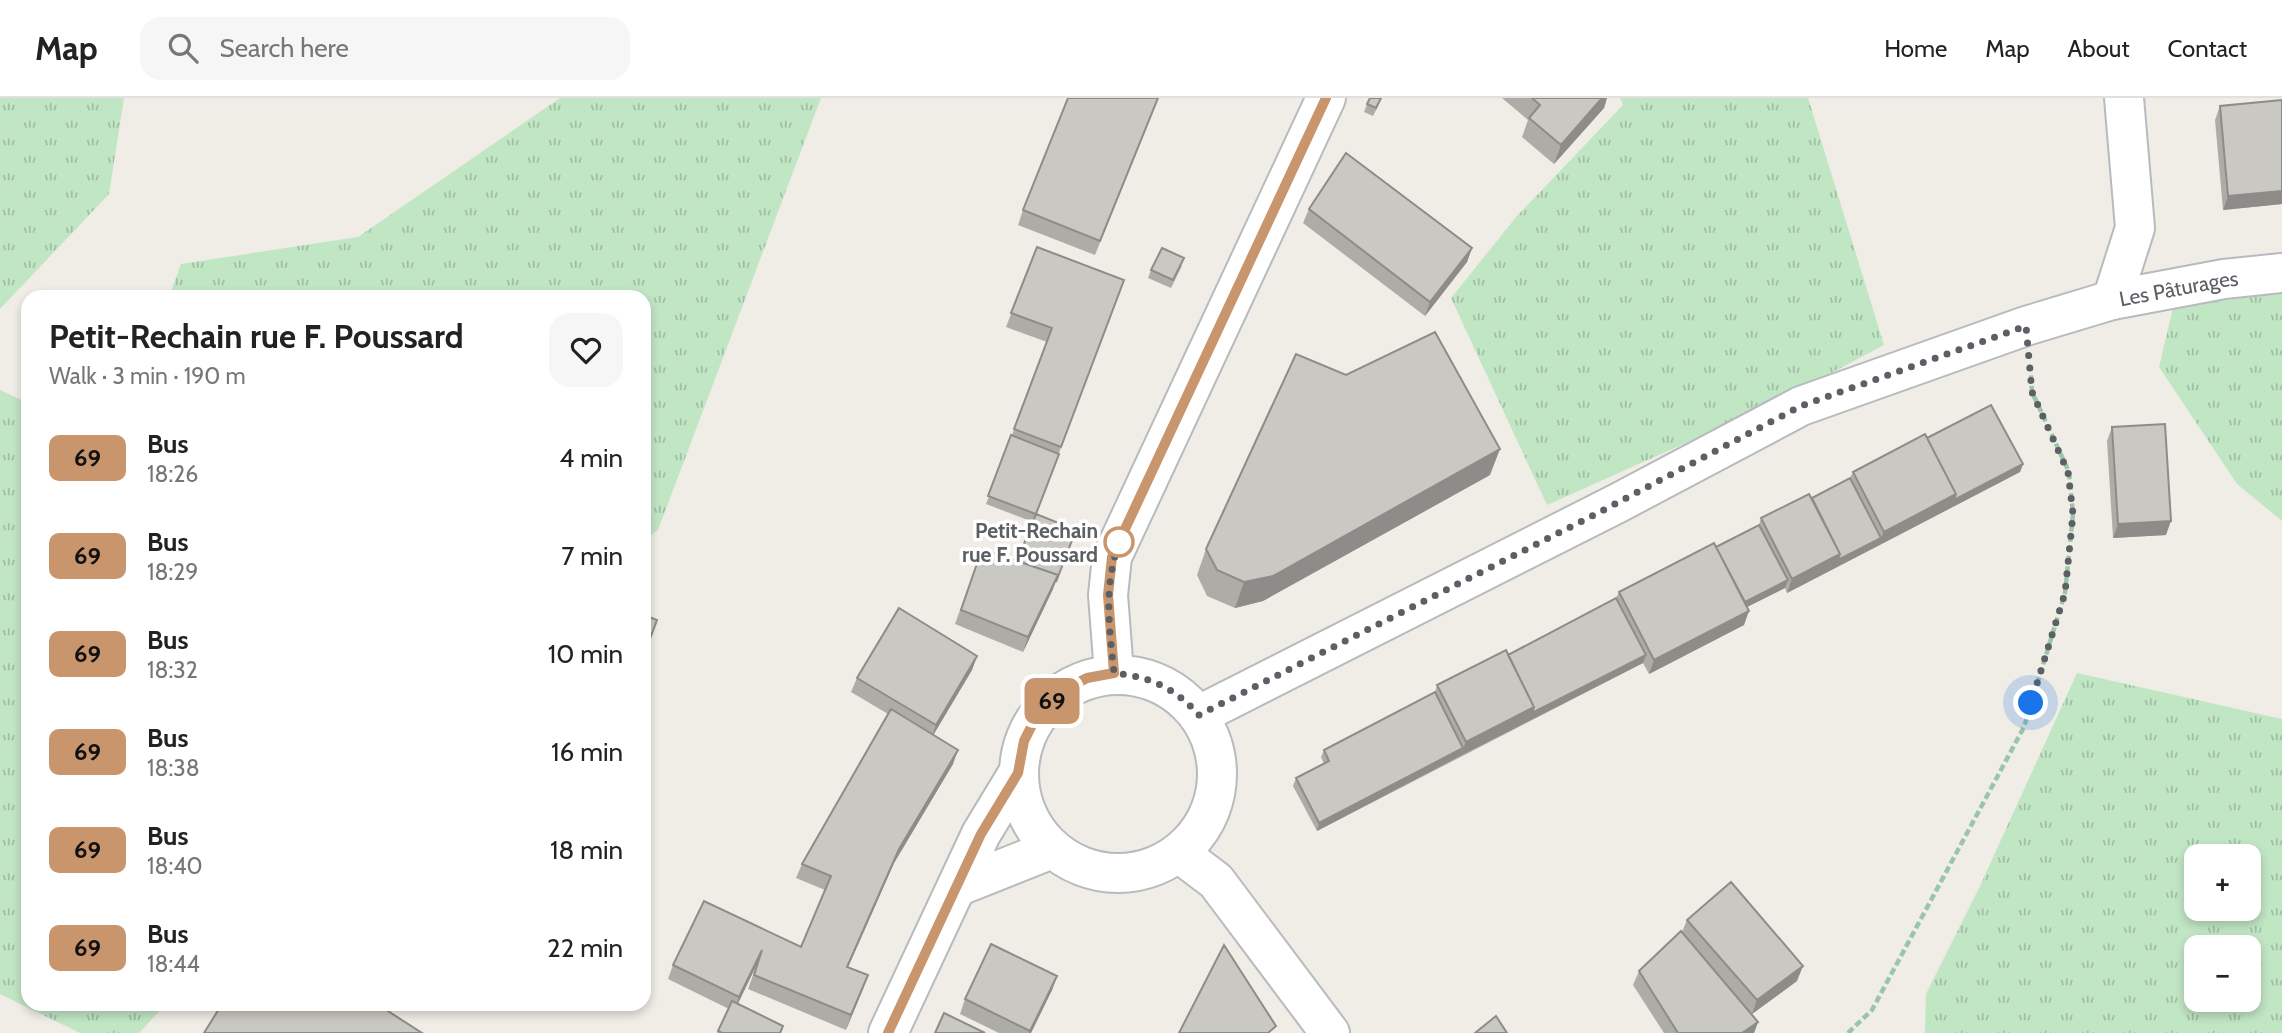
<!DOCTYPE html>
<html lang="en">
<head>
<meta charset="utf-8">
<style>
	body { margin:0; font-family:Cabin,sans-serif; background:#f6f6f6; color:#222; height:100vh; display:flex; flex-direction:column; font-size:26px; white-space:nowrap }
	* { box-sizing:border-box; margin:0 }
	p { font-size:23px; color:#767676 }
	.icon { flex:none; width:38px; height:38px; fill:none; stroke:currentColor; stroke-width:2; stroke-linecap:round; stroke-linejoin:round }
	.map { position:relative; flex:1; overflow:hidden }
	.sheet { position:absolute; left:21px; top:192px; width:630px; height:721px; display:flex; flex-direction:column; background:#fff; border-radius:21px; box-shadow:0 4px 10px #0003 }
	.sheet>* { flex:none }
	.badge { padding:0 14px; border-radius:10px; font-size:24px; line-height:46px }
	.tools { position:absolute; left:2184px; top:746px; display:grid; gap:14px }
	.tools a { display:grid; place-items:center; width:77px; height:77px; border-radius:14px; background:#fff; box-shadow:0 4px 10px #0003; font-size:35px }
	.you { position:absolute; width:35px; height:35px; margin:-18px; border:5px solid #fff; border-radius:50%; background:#1a73e8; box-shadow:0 0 0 10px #1a73e833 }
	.map>.badge { position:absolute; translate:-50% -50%; box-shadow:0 0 0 4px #fff }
	.round { display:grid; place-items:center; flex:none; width:74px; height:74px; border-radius:21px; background:#f6f6f6 }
	.head { display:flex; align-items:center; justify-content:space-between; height:119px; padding:0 28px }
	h1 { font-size:33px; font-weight:700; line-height:52px }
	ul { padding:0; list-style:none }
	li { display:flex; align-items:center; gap:21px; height:98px; padding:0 28px }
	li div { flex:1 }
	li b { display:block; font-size:26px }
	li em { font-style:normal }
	li .badge { min-width:77px; font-weight:700; text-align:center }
	header { display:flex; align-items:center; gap:42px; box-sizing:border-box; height:98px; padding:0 35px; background:#fff; border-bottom:2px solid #e0e0e0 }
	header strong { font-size:33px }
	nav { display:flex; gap:38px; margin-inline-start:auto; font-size:24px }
	.search { width:490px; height:63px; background:#f6f6f6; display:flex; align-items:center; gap:18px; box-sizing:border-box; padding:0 24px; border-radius:21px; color:#767676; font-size:26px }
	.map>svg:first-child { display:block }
	.grass { fill:url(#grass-tufts); fill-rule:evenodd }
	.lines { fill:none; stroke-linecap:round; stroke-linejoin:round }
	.minor-casing { stroke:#b7babe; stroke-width:42 }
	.tertiary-casing { stroke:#b7babe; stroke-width:42 }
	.path { stroke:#99c5a8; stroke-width:4.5; stroke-dasharray:7 3.5; stroke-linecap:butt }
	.minor { stroke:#fff; stroke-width:38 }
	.tertiary { stroke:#fff; stroke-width:38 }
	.wall { fill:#aeaca7 }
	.shaded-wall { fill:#8d8c88 }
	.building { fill:#cac8c2; stroke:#8d8c88; stroke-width:2 }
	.line-casing { stroke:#fff; stroke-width:16 }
	.line { stroke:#c9956d; stroke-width:10 }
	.walk { stroke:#5c6065; stroke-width:7; stroke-dasharray:0 12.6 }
	.stop-dot { fill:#fff; stroke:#c9956d; stroke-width:3.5 }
	.labels { text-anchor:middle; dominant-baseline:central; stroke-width:7; stroke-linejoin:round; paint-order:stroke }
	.street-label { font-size:21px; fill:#5c6065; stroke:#fff }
	.stop-label { font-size:21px; font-weight:bold; fill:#5c6065; stroke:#fff; text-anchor:end }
</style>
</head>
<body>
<header>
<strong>Map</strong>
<div class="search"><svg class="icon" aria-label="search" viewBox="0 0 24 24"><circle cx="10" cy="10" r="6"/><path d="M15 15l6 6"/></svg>Search here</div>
<nav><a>Home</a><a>Map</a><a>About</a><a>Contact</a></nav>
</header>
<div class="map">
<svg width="2282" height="935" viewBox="0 0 2282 935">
	<defs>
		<pattern id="grass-tufts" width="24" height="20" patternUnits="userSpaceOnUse" patternTransform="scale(1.75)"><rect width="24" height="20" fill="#c1e6c4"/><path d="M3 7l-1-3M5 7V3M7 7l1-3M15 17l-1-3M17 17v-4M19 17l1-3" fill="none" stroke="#a0bea3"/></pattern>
	</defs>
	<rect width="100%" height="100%" fill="#efede5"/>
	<path class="grass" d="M 0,0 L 124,0 L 109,96 L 0,211 Z
		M 560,0 L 821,0 L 658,432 L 644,442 L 644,200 L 169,199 L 181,166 L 358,139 Z
		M 1620,0 L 1808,0 L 1884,247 L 1773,306 L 1547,407 L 1451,200 L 1517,118 L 1623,7 Z
		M 2282,194 L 2282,423 L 2237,386 L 2159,269 L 2173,210 Z
		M 0,292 L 28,305 L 28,906 L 165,907 L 139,935 L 80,935 L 0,896 Z
		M 2077,575 L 2282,621 L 2282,935 L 1925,935 L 1926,896 L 1980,788 ZM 2196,758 L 2249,758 L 2249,810 L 2196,810 ZM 2196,849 L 2249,849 L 2249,901 L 2196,901 Z"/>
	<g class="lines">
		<g class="minor-casing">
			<g id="minor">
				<path d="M 2112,202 L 2135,130 L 2124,0"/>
				<path id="s1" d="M 1199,617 L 1618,405 L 1801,308 L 2026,228 L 2112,202 L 2224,181 L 2282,175"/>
				<path d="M 1179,755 L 1216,783 L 1330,935"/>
			</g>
		</g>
		<g class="tertiary-casing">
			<path id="tertiary" d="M 1114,575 L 1108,497 L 1112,459 L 1326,0
				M1019 676a99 99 0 1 1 198 0a99 99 0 1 1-198 0Z
				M 959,788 L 1052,751
				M 888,935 L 981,736 L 1018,675"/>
		</g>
		<path class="path" d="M 1848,935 L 1872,912 L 2024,629 L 2065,495 L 2073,416 L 2069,374 L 2032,294 L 2031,277"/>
		<use href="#minor" class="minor"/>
		<use href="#tertiary" class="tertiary"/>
	</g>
	<path class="wall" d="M 1158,0 L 1095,157 L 1018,127 L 1023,112 Z
		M 1382,0 L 1373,18 L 1364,14 L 1367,6 Z
		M 1502,0 L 1607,0 L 1604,10 L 1554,66 L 1522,39 L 1528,22 Z
		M 2282,2 L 2282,106 L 2223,112 L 2215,22 L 2220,8 Z
		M 1309,111 L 1472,150 L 1467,164 L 1425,218 L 1303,125 Z
		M 1037,149 L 1124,182 L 1036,416 L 1053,491 L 1023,554 L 955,526 L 982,451 L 1017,463 L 1033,424 L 986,406 L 1047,244 L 1006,229 Z
		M 1182,168 L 1171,190 L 1148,180 L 1151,172 Z
		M 2112,329 L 2166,437 L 2113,440 L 2107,343 Z
		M 1927,340 L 2023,366 L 2020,374 L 1878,448 L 1787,495 L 1785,490 L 1747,509 L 1744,527 L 1649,576 L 1643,565 L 1317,733 L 1293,688 L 1296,680 L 1324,666 L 1321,659 L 1324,652 L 1435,594 L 1437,587 L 1508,557 L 1616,500 L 1619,494 L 1716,449 L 1759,427 L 1761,420 L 1812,400 L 1850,380 L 1853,374 Z
		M 1490,377 L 1263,503 L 1235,510 L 1207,498 L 1197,477 L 1206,451 Z
		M 977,558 L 972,572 L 933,637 L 953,666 L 894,765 L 848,869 L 868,877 L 846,932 L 748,891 L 757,866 L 738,906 L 783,928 L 781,935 L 717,935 L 729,911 L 668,881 L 673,867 L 801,849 L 825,792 L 796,780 L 802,766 L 888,616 L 851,594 L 857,580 Z
		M 1687,822 L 1797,883 L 1752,916 L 1758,924 L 1754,935 L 1664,935 L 1633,887 L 1639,873 L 1682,834 Z
		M 1057,878 L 1052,892 L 1031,935 L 999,935 L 960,916 L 965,901 Z"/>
	<path class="shaded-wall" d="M 1602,0 L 1607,0 L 1604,10 L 1554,66 L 1561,47 Z
		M 2282,93 L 2282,106 L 2223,112 L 2228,98 Z
		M 1472,150 L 1467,164 L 1425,218 L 1430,204 Z
		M 1500,351 L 1490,377 L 1263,503 L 1235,510 L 1244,484 Z
		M 2023,366 L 2020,374 L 1787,495 L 1792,481 L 1840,456 L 1881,440 L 1884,434 L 1956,396 Z
		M 2171,423 L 2166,437 L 2113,440 L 2118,426 Z
		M 1076,432 L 1053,491 L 1023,554 L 1028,539 Z
		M 1788,482 L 1785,490 L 1737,514 L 1740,506 Z
		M 1749,513 L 1744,527 L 1649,576 L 1654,562 Z
		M 1646,557 L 1643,565 L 1460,658 L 1466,644 L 1534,609 Z
		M 977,558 L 972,572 L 931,641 L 936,627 Z
		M 1463,650 L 1460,658 L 1317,733 L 1319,725 Z
		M 958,652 L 953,666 L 894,765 L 842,883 L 899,751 Z
		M 762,852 L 757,866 L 734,913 L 739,899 Z
		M 1803,868 L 1797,883 L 1752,916 L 1757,902 Z
		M 868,877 L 863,891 L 846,932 L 851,917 Z
		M 1057,878 L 1052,892 L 1031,935 L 1029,935 Z
		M 1758,924 L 1754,935 L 1742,935 Z"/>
	<path class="building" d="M 1068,0 L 1158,0 L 1100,143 L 1023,112 Z
		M 1370,0 L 1381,0 L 1376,10 L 1367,6 Z
		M 1532,0 L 1602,0 L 1561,47 L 1529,20 L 1540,7 Z
		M 2282,2 L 2282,93 L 2228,98 L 2220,8 Z
		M 1346,55 L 1472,150 L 1430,204 L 1309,111 Z
		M 1037,149 L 1124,182 L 1061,349 L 1014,331 L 1052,230 L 1011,215 Z
		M 1162,150 L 1184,160 L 1173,182 L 1151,172 Z
		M 1435,234 L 1500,351 L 1273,478 L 1244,484 L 1217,472 L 1206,451 L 1296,256 L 1346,277 Z
		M 1991,307 L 2023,366 L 1954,402 L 1956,396 L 1927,340 Z
		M 2165,326 L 2171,423 L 2118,426 L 2112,329 Z
		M 1925,336 L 1956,396 L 1884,434 L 1853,374 Z
		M 1011,337 L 1059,356 L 1036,416 L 1076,432 L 1056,484 L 1058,477 L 1017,463 L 1036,416 L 988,398 Z
		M 1850,380 L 1881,440 L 1838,462 L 1840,456 L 1812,400 Z
		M 1809,396 L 1840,456 L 1792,481 L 1761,420 Z
		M 1759,427 L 1788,482 L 1745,504 L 1716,449 Z
		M 1714,445 L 1749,513 L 1654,562 L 1619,494 Z
		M 982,451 L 1058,477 L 1028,539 L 961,512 Z
		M 1616,500 L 1646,557 L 1532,615 L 1534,609 L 1508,557 Z
		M 899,510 L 977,558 L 936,627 L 857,580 Z
		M 644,517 L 657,522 L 644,557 Z
		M 1506,552 L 1534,609 L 1466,644 L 1437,587 Z
		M 1435,594 L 1463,650 L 1319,725 L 1296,680 L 1329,663 L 1324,652 Z
		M 891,611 L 958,652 L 899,751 L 847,869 L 868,877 L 851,917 L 754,877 L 762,852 L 739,899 L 673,867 L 704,803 L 801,849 L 831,778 L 802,766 Z
		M 1731,784 L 1803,868 L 1757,902 L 1687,822 Z
		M 1681,833 L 1758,924 L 1742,935 L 1678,935 L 1639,873 Z
		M 991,846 L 1057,878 L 1030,933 L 965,901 Z
		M 1224,847 L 1276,928 L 1268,935 L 1179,935 Z
		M 732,903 L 783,928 L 780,935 L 722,935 L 718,933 Z
		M 222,906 L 377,906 L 422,935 L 204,935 Z
		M 944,915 L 985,935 L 935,935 Z
		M 1496,918 L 1507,935 L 1475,935 Z"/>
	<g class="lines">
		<g class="line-casing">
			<path id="line" d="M 888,935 L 981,736 L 1018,675 L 1024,643 L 1038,615 L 1062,593 L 1087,580 L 1114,575 L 1108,497 L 1112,459 L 1326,0"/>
		</g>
		<use href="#line" class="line"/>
		<path class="walk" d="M 1119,444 L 1124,434 C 1102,481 1109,525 1114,575 C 1151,579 1175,590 1199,617 L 1594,417 L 1801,308 L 2026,228 L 2032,294 L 2068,374 L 2073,416 L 2065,495 L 2031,605"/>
	</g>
	<circle class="stop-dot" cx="1119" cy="444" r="14"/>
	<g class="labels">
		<g class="street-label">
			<text stroke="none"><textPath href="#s1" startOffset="1073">Les Pâturages</textPath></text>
		</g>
		<g class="stop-label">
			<text x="1098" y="432">Petit-Rechain<tspan x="1098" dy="24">rue F. Poussard</tspan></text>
		</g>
	</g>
</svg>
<div class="tools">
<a>+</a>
<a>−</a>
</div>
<div class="you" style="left:2031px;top:605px"></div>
<b class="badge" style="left:1052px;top:603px;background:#c9956d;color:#111">69</b>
<section class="sheet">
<div class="head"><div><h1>Petit-Rechain rue F. Poussard</h1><p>Walk · 3 min · 190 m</p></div><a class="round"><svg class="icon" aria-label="heart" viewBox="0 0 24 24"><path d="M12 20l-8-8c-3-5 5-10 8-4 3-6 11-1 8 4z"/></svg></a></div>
<ul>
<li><span class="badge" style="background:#c9956d;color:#111">69</span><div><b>Bus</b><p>18:26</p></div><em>4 min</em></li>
<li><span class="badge" style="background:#c9956d;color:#111">69</span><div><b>Bus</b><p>18:29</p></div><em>7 min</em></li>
<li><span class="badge" style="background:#c9956d;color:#111">69</span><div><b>Bus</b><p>18:32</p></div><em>10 min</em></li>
<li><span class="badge" style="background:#c9956d;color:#111">69</span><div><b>Bus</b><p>18:38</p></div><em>16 min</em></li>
<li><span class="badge" style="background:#c9956d;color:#111">69</span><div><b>Bus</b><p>18:40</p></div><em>18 min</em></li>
<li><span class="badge" style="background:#c9956d;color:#111">69</span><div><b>Bus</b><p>18:44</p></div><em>22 min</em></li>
</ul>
</section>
</div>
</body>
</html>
